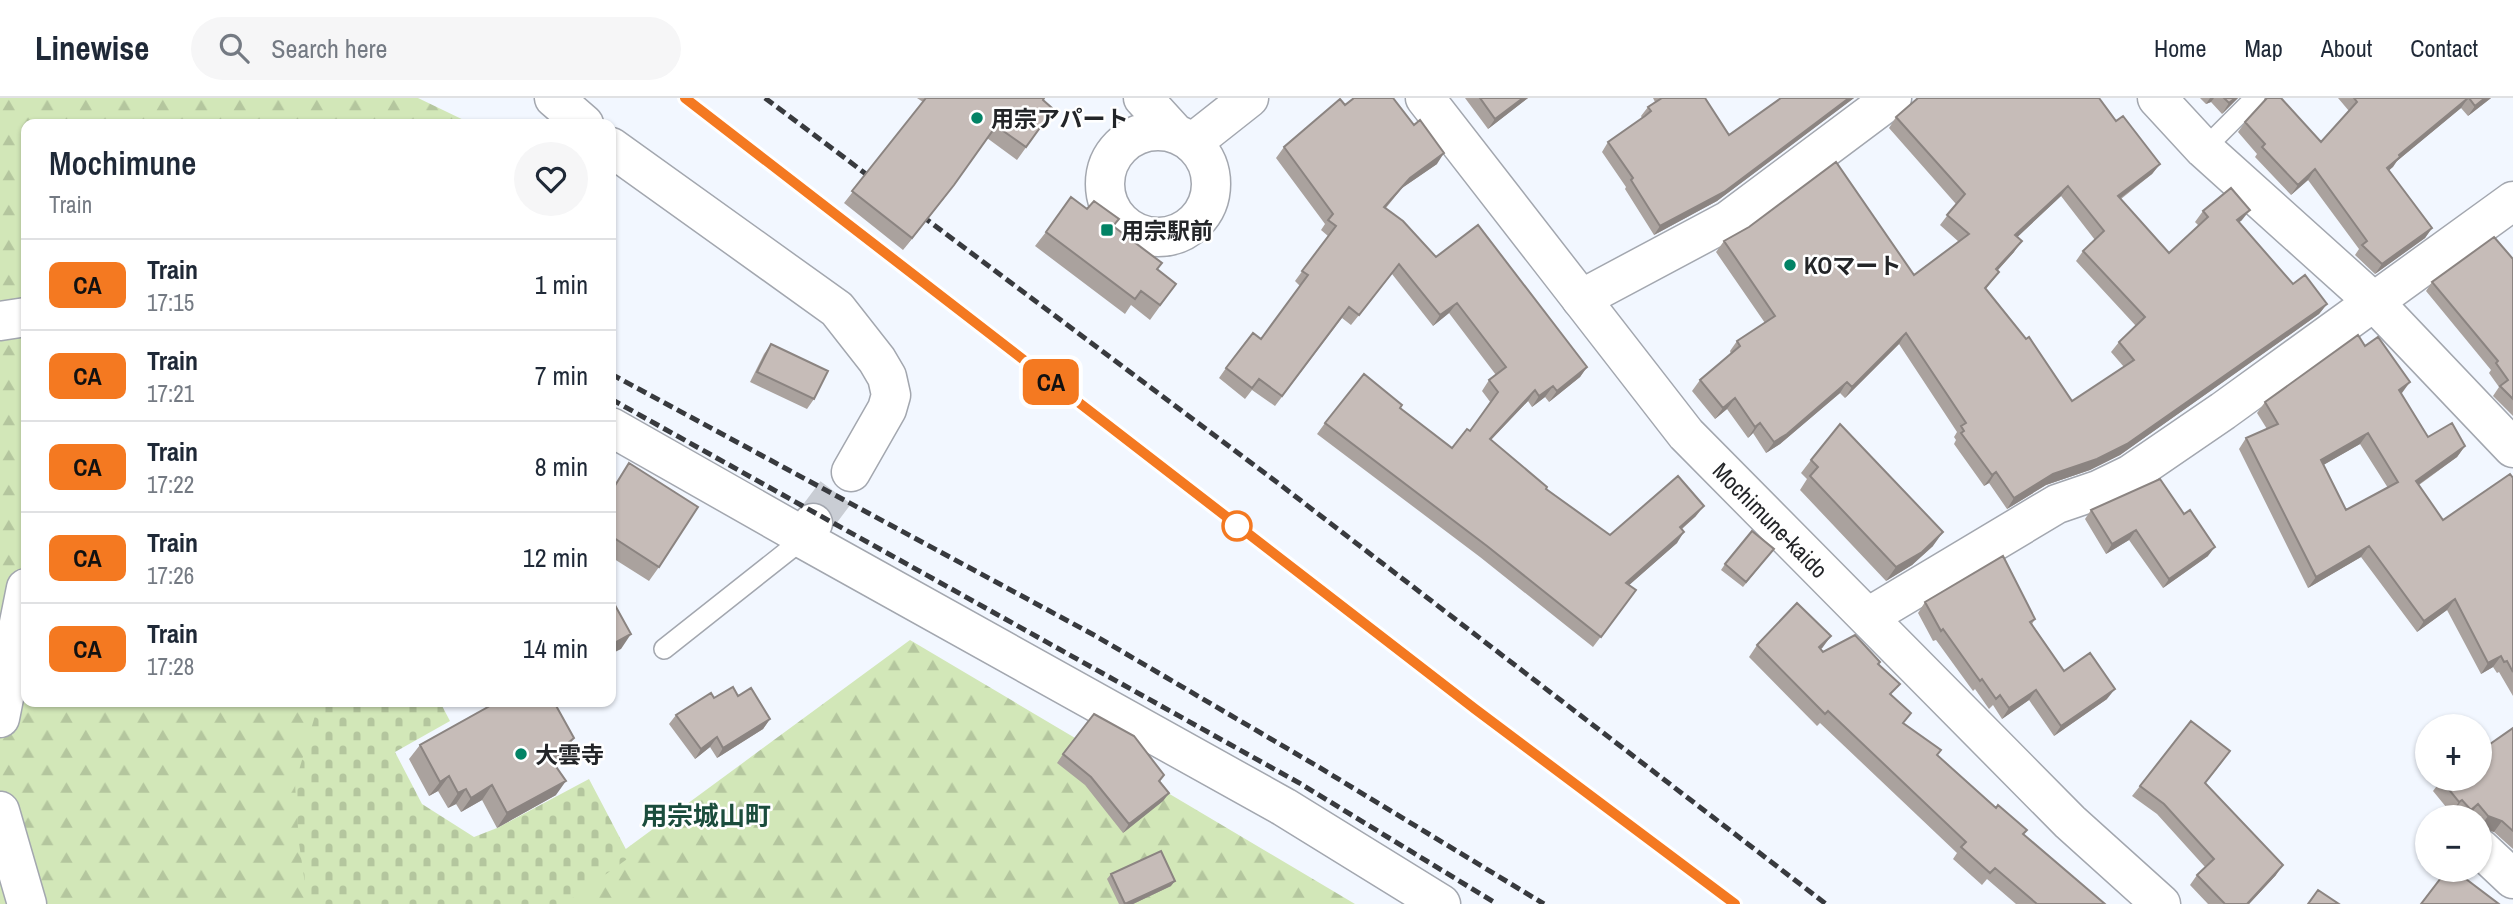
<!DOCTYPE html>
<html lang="en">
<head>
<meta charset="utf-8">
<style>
	body { margin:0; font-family:"Archivo Narrow","Noto Sans JP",sans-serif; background:#f6f6f7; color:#1f2937; height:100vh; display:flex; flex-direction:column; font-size:26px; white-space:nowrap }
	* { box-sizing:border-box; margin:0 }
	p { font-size:23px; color:#747a83 }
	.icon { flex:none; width:38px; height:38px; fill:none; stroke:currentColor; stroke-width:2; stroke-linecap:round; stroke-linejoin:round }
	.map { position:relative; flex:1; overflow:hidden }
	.panel { position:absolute; left:21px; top:21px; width:595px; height:588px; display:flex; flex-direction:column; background:#fff; border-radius:14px; box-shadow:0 2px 5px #0004 }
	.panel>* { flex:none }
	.badge { padding:0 14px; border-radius:10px; font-size:24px; line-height:46px }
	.controls { position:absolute; left:2415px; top:616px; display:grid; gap:14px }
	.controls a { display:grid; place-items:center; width:77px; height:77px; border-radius:50%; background:#fff; box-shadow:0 2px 5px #0004; font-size:35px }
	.map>.badge { position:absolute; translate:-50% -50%; box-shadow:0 0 0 4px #fff }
	.round { display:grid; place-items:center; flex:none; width:74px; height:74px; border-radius:37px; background:#f6f6f7 }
	.summary { display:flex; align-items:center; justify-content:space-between; height:119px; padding:0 28px }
	h1 { font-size:33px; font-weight:600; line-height:52px }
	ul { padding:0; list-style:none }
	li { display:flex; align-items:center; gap:21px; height:91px; padding:0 28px; border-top:2px solid #e0e1e3 }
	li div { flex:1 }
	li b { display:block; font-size:26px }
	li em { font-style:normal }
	li .badge { min-width:77px; font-weight:700; text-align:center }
	header { display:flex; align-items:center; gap:42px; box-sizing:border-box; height:98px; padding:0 35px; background:#fff; border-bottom:2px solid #e0e1e3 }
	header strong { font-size:33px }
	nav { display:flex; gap:38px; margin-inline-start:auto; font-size:24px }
	.search { width:490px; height:63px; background:#f6f6f7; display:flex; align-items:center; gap:18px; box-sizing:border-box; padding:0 24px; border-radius:38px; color:#747a83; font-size:26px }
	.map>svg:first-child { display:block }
	.forest { fill:url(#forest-firs) }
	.cemetery { fill:url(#cemetery-stones) }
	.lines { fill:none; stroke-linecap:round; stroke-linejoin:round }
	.minor-tunnel { stroke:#c9cdd4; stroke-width:38; stroke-dasharray:38 19; stroke-linecap:butt }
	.service-casing { stroke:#a3a7af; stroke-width:22 }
	.minor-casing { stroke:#a3a7af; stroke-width:41 }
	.secondary-casing { stroke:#a3a7af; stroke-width:41 }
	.service { stroke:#fff; stroke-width:19 }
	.minor { stroke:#fff; stroke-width:38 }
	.secondary { stroke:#fff; stroke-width:38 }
	.rail { stroke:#383a3e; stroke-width:5; stroke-dasharray:10 5; stroke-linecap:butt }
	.wall { fill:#aaa29e; fill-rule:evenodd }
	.shaded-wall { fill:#8b8481 }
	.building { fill:#c6bcb8; stroke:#8b8481; stroke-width:2; fill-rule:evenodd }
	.line-casing { stroke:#fff; stroke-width:16 }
	.line { stroke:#f47921; stroke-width:10 }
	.poi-dot { fill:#028365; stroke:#fff; stroke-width:2.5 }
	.stop-dot { fill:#fff; stroke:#f47921; stroke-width:3.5 }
	.labels { text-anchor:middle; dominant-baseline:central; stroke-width:5; stroke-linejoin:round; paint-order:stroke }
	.poi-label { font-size:23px; font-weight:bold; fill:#232528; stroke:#fff; text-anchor:start }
	.street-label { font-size:23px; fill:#232528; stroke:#fff }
	.quarter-label { font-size:26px; font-weight:bold; fill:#1b4d3d; stroke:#fff }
</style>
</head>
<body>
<header>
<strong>Linewise</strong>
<div class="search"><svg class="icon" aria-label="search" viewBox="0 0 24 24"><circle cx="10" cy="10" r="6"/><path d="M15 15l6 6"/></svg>Search here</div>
<nav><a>Home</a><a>Map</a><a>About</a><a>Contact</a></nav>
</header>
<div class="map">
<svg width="2513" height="806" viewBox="0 0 2513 806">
	<defs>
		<pattern id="forest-firs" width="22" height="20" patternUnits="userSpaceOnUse" patternTransform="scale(1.75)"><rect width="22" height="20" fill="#d2e7b8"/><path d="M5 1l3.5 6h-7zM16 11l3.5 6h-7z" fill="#b4c69e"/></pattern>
		<pattern id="cemetery-stones" width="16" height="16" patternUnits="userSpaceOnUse" patternTransform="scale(1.75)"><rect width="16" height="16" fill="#d2e7b8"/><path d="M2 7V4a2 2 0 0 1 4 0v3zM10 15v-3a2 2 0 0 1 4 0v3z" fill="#b4c69e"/></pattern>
	</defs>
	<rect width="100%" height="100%" fill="#f2f7ff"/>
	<path class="forest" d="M 0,0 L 418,0 L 472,26 L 26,26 L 26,604 L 342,604 L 309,806 L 0,806 Z
		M 910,542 L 1355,806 L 551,806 Z"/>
	<path class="cemetery" d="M 319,604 L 440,604 L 450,623 L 395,654 L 422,706 L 474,739 L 497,730 L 589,681 L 630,759 L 564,806 L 308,806 L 299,745 L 295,686 Z"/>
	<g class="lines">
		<path class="minor-tunnel" d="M 813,425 L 851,374"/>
		<g class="service-casing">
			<path id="service" d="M 2204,51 L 2255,0
				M 664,551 L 803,441"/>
		</g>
		<g class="minor-casing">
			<path id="minor" d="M 554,0 L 584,26
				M 1143,0 L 1176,36
				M 2157,0 L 2204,51 L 2374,204 L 2513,350
				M1105 86a53 53 0 1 1 106 0a53 53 0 1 1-106 0Z
				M 611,49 L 837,211 L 877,262 L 887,279 L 891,297 L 887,311 L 851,374
				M 1581,201 L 1729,122 L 1892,0
				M 0,223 L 26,219
				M 611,329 L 801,437 L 803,441
				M 813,425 L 803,441 L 1284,709 L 1441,806
				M 1868,519 L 2057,406 L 2098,392 L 2131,376 L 2223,313 L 2513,103
				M 0,620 L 26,490
				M 0,713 L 27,806
				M 2480,750 L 2513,781"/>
		</g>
		<g class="secondary-casing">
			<g id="secondary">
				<path id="s1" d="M 1425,0 L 1686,336 L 2070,724 L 2161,806"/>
				<path d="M 1192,45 L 1249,0"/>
			</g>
		</g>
		<use href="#service" class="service"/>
		<use href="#minor" class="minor"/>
		<use href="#secondary" class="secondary"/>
		<path class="rail" d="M 685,0 L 1453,594 L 1631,730 L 1735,806
			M 765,0 L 882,88
			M 910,109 L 1274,382 L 1826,806
			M 611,276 L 1094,537 L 1317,668 L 1544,806
			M 611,301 L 1301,686 L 1497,806"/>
	</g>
	<path class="wall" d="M 917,0 L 1044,0 L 1043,2 L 1052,13 L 1017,62 L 987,40 L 945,99 L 903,152 L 844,105 L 923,4 Z
		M 1465,0 L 1528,0 L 1488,31 Z
		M 1653,0 L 1705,0 L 1729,37 L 1781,0 L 1854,0 L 1717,103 L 1654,137 L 1625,91 L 1626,89 L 1602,54 L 1608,44 L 1642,20 L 1641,18 L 1648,9 L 1655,4 Z
		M 2200,0 L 2238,0 L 2222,16 L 2211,4 L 2206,6 Z
		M 2338,0 L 2491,0 L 2468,18 L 2461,10 L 2397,63 L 2388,73 L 2432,130 L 2425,140 L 2375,176 L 2355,157 L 2359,151 L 2308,82 L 2291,97 L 2255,59 L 2257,56 L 2238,34 L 2245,24 L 2321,44 L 2349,13 Z
		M 1345,7 L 1414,27 L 1437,66 L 1402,90 L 1386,110 L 1436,159 L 1587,269 L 1580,279 L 1549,304 L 1545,299 L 1532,309 L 1528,303 L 1491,342 L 1546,391 L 1610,437 L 1696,418 L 1682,431 L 1677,445 L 1629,487 L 1628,503 L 1593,549 L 1480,459 L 1317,336 L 1325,325 L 1400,310 L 1452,350 L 1470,333 L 1491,305 L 1482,293 L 1489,282 L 1496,277 L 1449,215 L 1433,228 L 1392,176 L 1351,227 L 1342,220 L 1275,308 L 1252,292 L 1245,301 L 1219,280 L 1226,270 L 1261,241 L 1300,188 L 1295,183 L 1328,138 L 1321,132 L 1325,126 L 1276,60 L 1284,49 Z
		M 1896,19 L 2116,23 L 2160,66 L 2152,76 L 2121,101 L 2169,155 L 2199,128 L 2195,124 L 2203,113 L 2242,122 L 2239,124 L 2293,186 L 2327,206 L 2319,216 L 2120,357 L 2090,372 L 2046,387 L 2007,411 L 1989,385 L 1984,388 L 1954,346 L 1956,342 L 1954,339 L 1957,334 L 1899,246 L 1845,300 L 1840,295 L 1780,346 L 1766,355 L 1753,335 L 1748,340 L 1727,311 L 1715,321 L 1692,293 L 1700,282 L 1731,256 L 1730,253 L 1737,243 L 1765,225 L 1716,154 L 1724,143 L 1914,177 L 1959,144 L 1940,127 L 1956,106 L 1889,30 ZM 2061,98 L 2095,142 L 2083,153 L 2076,163 L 2136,228 L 2119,244 L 2111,254 L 2124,269 L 2072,303 L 1986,191 L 1999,174 L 1997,173 L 2014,154 L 2017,139 Z
		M 1087,111 L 1114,128 L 1157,171 L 1176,186 L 1150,222 L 1131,207 L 1125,216 L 1035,148 L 1046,134 Z
		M 2513,161 L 2513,318 L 2493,298 L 2499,289 L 2489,275 L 2491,272 L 2426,193 L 2432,184 Z
		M 771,246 L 814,301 L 807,311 L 750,284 L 764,256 Z
		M 2365,248 L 2401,296 L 2428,339 L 2465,348 L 2457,359 L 2419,387 L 2443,422 L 2513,380 L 2513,598 L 2499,574 L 2497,575 L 2493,569 L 2481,576 L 2447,512 L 2417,534 L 2361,459 L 2308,490 L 2239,351 L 2246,340 L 2267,331 L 2257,315 L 2265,304 ZM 2360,346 L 2388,390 L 2346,412 L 2323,367 Z
		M 1811,362 L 1933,448 L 1912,467 L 1886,483 L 1800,392 L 1807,381 L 1801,375 Z
		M 629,365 L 659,469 L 649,483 L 611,459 L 611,393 Z
		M 2091,412 L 2208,458 L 2163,490 L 2129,442 L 2106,456 L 2085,421 Z
		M 1774,451 L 1743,489 L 1721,472 L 1725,466 Z
		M 1925,504 L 2035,521 L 2032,526 L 2064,573 L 2107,601 L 2054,638 L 2029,602 L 2002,621 L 1993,607 L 1989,611 L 1975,591 L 1973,593 L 1936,542 L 1933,543 L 1918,515 Z
		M 1757,547 L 1823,549 L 1821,551 L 1823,554 L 1879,566 L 1903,625 L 2024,737 L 2105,806 L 2016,806 L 1987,781 L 1982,787 L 1953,761 L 1957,755 L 1820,625 L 1817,628 L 1749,559 Z
		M 738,598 L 770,621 L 763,631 L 717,660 L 710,649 L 695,661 L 669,626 L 676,617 L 714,600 Z
		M 2513,630 L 2513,751 L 2494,734 L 2480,729 L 2480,719 L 2472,719 L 2470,717 L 2468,719 L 2460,719 L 2454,713 L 2451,715 L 2433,693 L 2442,681 Z
		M 420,647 L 564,655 L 553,664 L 556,697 L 497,730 L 482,702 L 461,714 L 456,706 L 448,710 L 438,693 L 429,698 L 409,661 Z
		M 1063,656 L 1164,677 L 1160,683 L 1169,695 L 1163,703 L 1123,735 L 1085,687 L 1057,665 Z
		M 2223,663 L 2205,686 L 2276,777 L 2249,806 L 2208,806 L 2190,787 L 2197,777 L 2205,769 L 2157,716 L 2132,698 L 2140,688 Z
		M 1111,776 L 1171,788 L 1133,806 L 1119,806 L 1107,781 Z"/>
	<path class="shaded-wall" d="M 1523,0 L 1528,0 L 1488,31 L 1495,21 Z
		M 1849,0 L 1854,0 L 1717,103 L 1654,137 L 1660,128 Z
		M 2210,0 L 2214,0 L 2211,4 L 2206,6 Z
		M 2235,0 L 2238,0 L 2222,16 L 2229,5 Z
		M 2468,0 L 2461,10 L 2397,63 L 2393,69 L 2379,81 L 2387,70 L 2399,57 Z
		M 2485,0 L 2491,0 L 2468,18 L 2475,8 Z
		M 996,28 L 945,99 L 903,152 Z
		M 1444,55 L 1437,66 L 1402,90 L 1377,119 L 1384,109 L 1410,80 Z
		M 2160,66 L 2152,76 L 2110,108 L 2118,98 Z
		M 2315,71 L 2308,82 L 2291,97 L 2298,87 Z
		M 2068,88 L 2061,98 L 2008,148 L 2015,137 Z
		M 2250,112 L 2242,122 L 2230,132 L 2237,122 Z
		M 2432,130 L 2425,140 L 2375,176 L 2382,166 Z
		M 2022,143 L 2014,154 L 1989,182 L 1996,171 Z
		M 1457,205 L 1449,215 L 1433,228 L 1440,217 Z
		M 2327,206 L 2319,216 L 2120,357 L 2090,372 L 2046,387 L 2007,411 L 2014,400 Z
		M 1906,235 L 1899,246 L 1845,300 L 1852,289 Z
		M 1587,269 L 1580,279 L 1549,304 L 1557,293 Z
		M 1847,284 L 1840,295 L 1780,346 L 1766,355 L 1774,344 Z
		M 2410,284 L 2402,295 L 2391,303 L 2399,292 Z
		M 1553,288 L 1545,299 L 1532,309 L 1539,298 Z
		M 1535,292 L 1528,303 L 1482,351 L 1490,341 Z
		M 1735,300 L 1727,311 L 1715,321 L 1723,310 Z
		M 1760,325 L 1753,335 L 1748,340 L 1755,329 Z
		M 2368,335 L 2360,346 L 2313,373 L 2321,362 Z
		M 2465,348 L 2457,359 L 2408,394 L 2416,383 Z
		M 1996,374 L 1989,385 L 1984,388 L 1992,377 Z
		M 1704,408 L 1696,418 L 1672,439 L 1680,429 Z
		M 2136,432 L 2129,442 L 2106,456 L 2112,446 Z
		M 1684,434 L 1677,445 L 1619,496 L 1626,485 Z
		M 1943,434 L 1933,448 L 1912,467 L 1886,483 L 1896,469 Z
		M 2369,448 L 2361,459 L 2308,490 L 2316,479 Z
		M 2215,449 L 2208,458 L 2163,490 L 2169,481 Z
		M 2455,501 L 2447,512 L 2417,534 L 2424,523 Z
		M 631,536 L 621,551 L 611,556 L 611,547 Z
		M 1831,538 L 1823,549 L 1811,560 L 1819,549 Z
		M 2501,558 L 2493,569 L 2481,576 L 2488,565 Z
		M 2115,591 L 2107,601 L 2054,638 L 2061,628 Z
		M 2036,592 L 2029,602 L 2002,621 L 2009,610 Z
		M 770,621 L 763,631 L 717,660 L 723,650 Z
		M 717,639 L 710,649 L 695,661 L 701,651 Z
		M 574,640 L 564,655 L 540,675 L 550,660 Z
		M 449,678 L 438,693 L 429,698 L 440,684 Z
		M 566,683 L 556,697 L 497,730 L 507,715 Z
		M 492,687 L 482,702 L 461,714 L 471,700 Z
		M 466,691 L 456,706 L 448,710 L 458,695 Z
		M 1169,695 L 1163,703 L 1123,735 L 1129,726 Z
		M 2462,702 L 2454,713 L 2451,715 L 2459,704 Z
		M 2478,706 L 2470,717 L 2466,719 L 2471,712 Z
		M 2488,718 L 2502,723 L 2494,734 L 2480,729 Z
		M 2283,767 L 2276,777 L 2249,806 L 2247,806 Z
		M 1175,783 L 1171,788 L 1133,806 L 1125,806 Z"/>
	<path class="building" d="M 926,0 L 1044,0 L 1043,2 L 1052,10 L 1052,13 L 1026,49 L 996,28 L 954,87 L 912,140 L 852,93 Z
		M 1354,0 L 1393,0 L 1414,27 L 1420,22 L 1444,55 L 1410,80 L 1384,109 L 1403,123 L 1436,159 L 1478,127 L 1587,269 L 1557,293 L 1553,288 L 1539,298 L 1535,292 L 1490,341 L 1547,389 L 1546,391 L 1610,437 L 1678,378 L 1704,408 L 1680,429 L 1684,434 L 1626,485 L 1636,492 L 1601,539 L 1487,448 L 1325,325 L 1364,276 L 1402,307 L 1400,310 L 1452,350 L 1467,331 L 1470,333 L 1498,294 L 1489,282 L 1506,269 L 1457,205 L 1440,217 L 1399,166 L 1359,217 L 1349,209 L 1282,298 L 1259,281 L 1252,290 L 1226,270 L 1253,235 L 1261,241 L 1308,177 L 1302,173 L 1336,128 L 1328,122 L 1333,116 L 1284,49 L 1340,1 L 1345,7 Z
		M 1480,0 L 1523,0 L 1495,21 Z
		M 1662,0 L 1705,0 L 1729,37 L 1781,0 L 1849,0 L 1724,94 L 1660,128 L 1631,82 L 1633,80 L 1608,44 L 1645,18 L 1651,13 L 1648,9 Z
		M 1918,0 L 2099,0 L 2116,23 L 2123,18 L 2160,66 L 2118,98 L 2169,155 L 2208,119 L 2203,113 L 2231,90 L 2250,112 L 2237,122 L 2293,186 L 2305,177 L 2327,206 L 2127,346 L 2097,361 L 2053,376 L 2014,400 L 1996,374 L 1992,377 L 1961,335 L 1964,333 L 1961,328 L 1966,325 L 1906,235 L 1852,289 L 1847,284 L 1787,336 L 1774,344 L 1760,325 L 1755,329 L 1735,300 L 1723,310 L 1700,282 L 1740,248 L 1737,243 L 1775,218 L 1724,143 L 1749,129 L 1836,64 L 1914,177 L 1969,136 L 1947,117 L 1965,96 L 1896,19 ZM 2068,88 L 2104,133 L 2083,153 L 2145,219 L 2119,244 L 2134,262 L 2072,303 L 2029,239 L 2026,241 L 1985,190 L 1999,174 L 1996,171 L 2022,143 L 2015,137 Z
		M 2224,0 L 2235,0 L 2229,5 Z
		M 2267,0 L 2281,0 L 2321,44 L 2357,4 L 2354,0 L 2468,0 L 2399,57 L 2400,59 L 2387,70 L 2432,130 L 2382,166 L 2362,147 L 2367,143 L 2315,71 L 2298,87 L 2262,49 L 2265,46 L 2245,24 Z
		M 2469,0 L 2485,0 L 2475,8 Z
		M 1071,99 L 1087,111 L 1094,103 L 1119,121 L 1113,128 L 1162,165 L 1157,171 L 1176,186 L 1160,207 L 1141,193 L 1135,201 L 1046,134 Z
		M 2494,139 L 2513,161 L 2513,301 L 2500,288 L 2508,282 L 2496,265 L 2498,263 L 2432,184 Z
		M 2358,237 L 2365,248 L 2378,239 L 2410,284 L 2399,292 L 2428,339 L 2452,325 L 2465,348 L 2416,383 L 2443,422 L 2510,376 L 2513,380 L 2513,574 L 2507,563 L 2504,564 L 2501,558 L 2488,565 L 2455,501 L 2424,523 L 2369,448 L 2316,479 L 2246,340 L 2278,326 L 2265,304 ZM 2368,335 L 2398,384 L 2346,412 L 2321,362 Z
		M 771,246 L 828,273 L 814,301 L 757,274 Z
		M 1840,326 L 1943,434 L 1922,454 L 1896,469 L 1810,378 L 1818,369 L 1811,362 Z
		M 629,365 L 698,409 L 659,469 L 611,438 L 611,394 Z
		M 2160,381 L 2184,416 L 2190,412 L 2215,449 L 2169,481 L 2136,432 L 2112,446 L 2091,412 Z
		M 1752,433 L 1774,451 L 1746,484 L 1725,466 Z
		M 2003,458 L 2035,521 L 2030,524 L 2064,573 L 2090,555 L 2115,591 L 2061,628 L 2036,592 L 2009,610 L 2000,597 L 1996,601 L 1982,581 L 1980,583 L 1943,531 L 1941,533 L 1925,504 Z
		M 611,500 L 631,536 L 611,547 Z
		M 1797,505 L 1831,538 L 1819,549 L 1823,554 L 1855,537 L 1880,564 L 1878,566 L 1900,586 L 1890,596 L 1911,615 L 1903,625 L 1941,652 L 1937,657 L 1996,710 L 1998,707 L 2027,732 L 2023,736 L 2105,806 L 2037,806 L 1995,770 L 1990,775 L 1961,749 L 1966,744 L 1828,613 L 1825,616 L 1757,547 Z
		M 733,589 L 738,598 L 751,590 L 770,621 L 723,650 L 717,639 L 701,651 L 676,617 L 711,595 L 714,600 Z
		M 497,604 L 554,604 L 574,640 L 550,660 L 566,683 L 507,715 L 492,687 L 471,700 L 466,691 L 458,695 L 449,678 L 440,684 L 420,647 Z
		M 1094,616 L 1134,638 L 1164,677 L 1159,683 L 1169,695 L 1129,726 L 1091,679 L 1063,656 Z
		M 2191,623 L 2230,653 L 2205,685 L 2283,767 L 2247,806 L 2225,806 L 2197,777 L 2214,761 L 2164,706 L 2140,688 Z
		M 2513,630 L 2513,733 L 2502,723 L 2488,718 L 2478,706 L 2471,712 L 2462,702 L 2459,704 L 2441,682 L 2480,681 L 2480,653 Z
		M 1161,753 L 1175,783 L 1125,806 L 1111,776 Z
		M 2447,772 L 2454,772 L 2499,806 L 2421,806 Z
		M 2318,792 L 2339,806 L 2308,806 Z"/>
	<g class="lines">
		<g class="line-casing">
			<path id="line" d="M 685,0 L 1475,611 L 1735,806"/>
		</g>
		<use href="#line" class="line"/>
	</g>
	<g class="poi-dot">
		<circle cx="977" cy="20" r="7"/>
		<rect x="1100" y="125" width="14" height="14" rx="3.5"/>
		<circle cx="1790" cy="167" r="7"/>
		<circle cx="521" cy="656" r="7"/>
	</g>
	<circle class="stop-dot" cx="1237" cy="428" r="14"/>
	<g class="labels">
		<g class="poi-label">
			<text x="991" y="20">用宗アパート</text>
			<text x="1121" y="132">用宗駅前</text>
			<text x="1804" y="167">KOマート</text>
			<text x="535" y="656">大雲寺</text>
		</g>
		<g class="street-label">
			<text stroke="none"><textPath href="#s1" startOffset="546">Mochimune-kaido</textPath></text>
		</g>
		<g class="quarter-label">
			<text x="706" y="717">用宗城山町</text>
		</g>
	</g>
</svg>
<div class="controls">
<a>+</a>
<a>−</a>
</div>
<b class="badge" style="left:1051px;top:284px;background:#f47921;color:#111">CA</b>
<section class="panel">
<div class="summary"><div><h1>Mochimune</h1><p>Train</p></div><a class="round"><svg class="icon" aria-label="heart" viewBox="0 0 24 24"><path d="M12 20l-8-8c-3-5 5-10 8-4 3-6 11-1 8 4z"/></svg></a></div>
<ul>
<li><span class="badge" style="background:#f47921;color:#111">CA</span><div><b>Train</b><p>17:15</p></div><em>1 min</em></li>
<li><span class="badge" style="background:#f47921;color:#111">CA</span><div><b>Train</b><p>17:21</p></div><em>7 min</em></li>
<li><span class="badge" style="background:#f47921;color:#111">CA</span><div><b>Train</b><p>17:22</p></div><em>8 min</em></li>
<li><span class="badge" style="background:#f47921;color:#111">CA</span><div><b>Train</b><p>17:26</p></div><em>12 min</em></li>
<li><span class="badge" style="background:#f47921;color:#111">CA</span><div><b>Train</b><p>17:28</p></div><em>14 min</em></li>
</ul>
</section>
</div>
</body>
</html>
